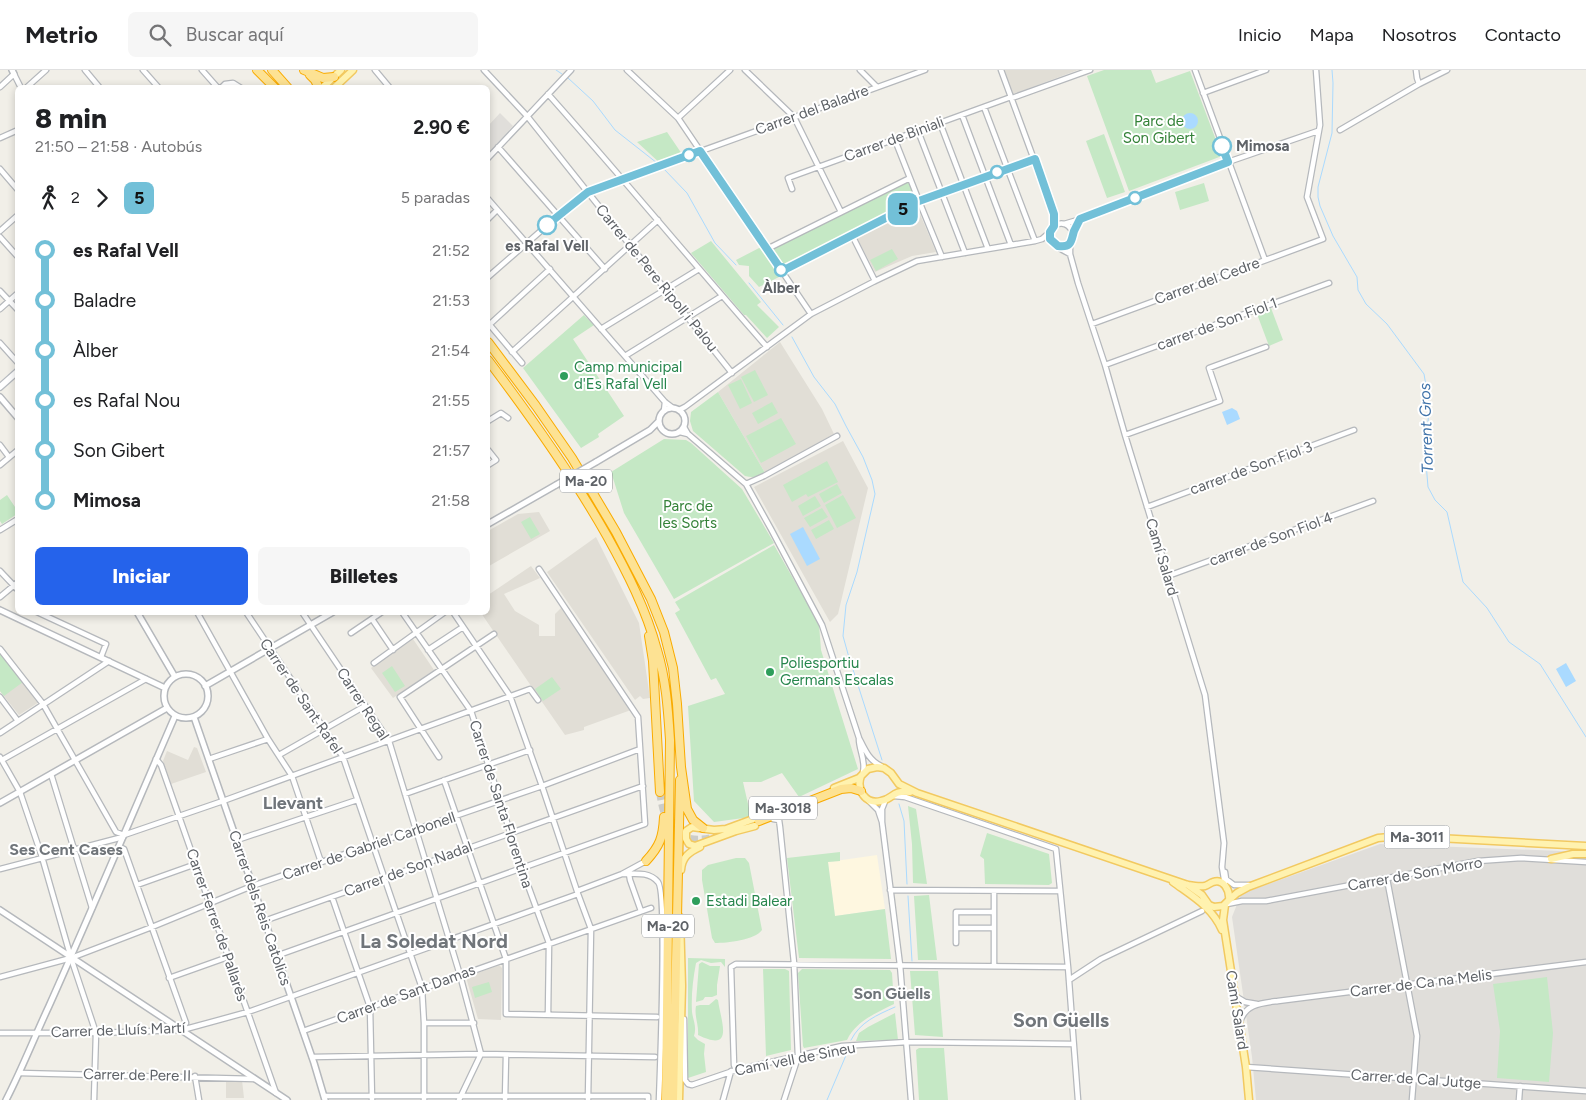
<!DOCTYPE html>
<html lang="es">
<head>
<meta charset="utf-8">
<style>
	body { margin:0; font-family:Figtree,sans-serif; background:#f6f6f6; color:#202124; height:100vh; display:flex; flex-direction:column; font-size:19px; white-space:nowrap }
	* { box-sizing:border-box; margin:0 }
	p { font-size:16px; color:#757577 }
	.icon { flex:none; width:28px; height:28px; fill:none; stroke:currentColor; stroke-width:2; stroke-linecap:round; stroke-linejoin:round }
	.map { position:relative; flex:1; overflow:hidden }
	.drawer { position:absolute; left:15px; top:15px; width:475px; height:530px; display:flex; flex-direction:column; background:#fff; border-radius:8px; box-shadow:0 2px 8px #0003 }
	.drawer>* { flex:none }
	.badge { padding:0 10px; border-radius:8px; font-size:18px; line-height:32px }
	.map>.badge { position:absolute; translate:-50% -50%; box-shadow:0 0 0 2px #fff }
	.legs { display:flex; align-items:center; gap:8px; height:55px; padding:0 20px; font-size:16px }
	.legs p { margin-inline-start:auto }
	.summary { display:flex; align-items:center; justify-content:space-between; height:85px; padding:0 20px }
	h1 { font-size:28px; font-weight:800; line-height:38px }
	.action { display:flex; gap:10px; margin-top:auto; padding:10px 20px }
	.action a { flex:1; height:58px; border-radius:8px; background:#2563eb; color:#fff; font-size:20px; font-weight:800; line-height:58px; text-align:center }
	.action a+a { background:#f6f6f6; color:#202124 }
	ul { padding:0 20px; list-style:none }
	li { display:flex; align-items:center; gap:18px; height:50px; font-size:19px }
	li i { display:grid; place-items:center; width:8px; height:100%; margin:0 6px; background:currentColor }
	li i::after { content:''; width:12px; height:12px; margin:-6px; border:4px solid; border-radius:50%; background:#fff }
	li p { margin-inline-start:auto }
	li:first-child i { background:linear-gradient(#0000 50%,currentColor 0) }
	li:last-child i { background:linear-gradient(currentColor 50%,#0000 0) }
	header { display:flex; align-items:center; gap:30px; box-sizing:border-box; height:70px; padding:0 25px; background:#fff; border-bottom:1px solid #e0e0e0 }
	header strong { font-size:24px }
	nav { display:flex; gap:28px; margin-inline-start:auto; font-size:18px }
	.search { width:350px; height:45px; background:#f6f6f6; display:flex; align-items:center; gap:12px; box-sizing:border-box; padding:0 18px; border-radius:8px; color:#757577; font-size:19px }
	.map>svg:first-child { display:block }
	.commercial { fill:#fef7e0 }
	.industrial { fill:#e0deda }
	.education { fill:#e1ded6 }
	.green { fill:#c5e8c5 }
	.water { fill:#aadaff }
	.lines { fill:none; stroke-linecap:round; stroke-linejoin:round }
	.stream { stroke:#aadaff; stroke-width:1 }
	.motorway-tunnel { stroke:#ccccc8; stroke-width:8; stroke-dasharray:8 4; stroke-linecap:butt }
	.minor-casing { stroke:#b5b8bc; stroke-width:7 }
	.tertiary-casing { stroke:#b5b8bc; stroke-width:8 }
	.secondary-casing { stroke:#b6babf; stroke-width:8 }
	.primary-casing { stroke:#f2c960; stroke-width:9 }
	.motorway-casing { stroke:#f9ab00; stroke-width:10 }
	.minor { stroke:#fff; stroke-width:4.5 }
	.tertiary { stroke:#fff; stroke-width:5 }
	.secondary { stroke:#fff; stroke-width:5.5 }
	.primary { stroke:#fff2af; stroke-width:6 }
	.motorway { stroke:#fde293; stroke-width:8 }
	.tertiary-bridge-casing { stroke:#b5b8bc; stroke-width:8; stroke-linecap:butt }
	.tertiary-bridge { stroke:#fff; stroke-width:5 }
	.line-1-casing { stroke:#fff; stroke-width:11 }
	.line-1 { stroke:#72c0d8; stroke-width:8 }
	.stop-1-dot { fill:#fff; stroke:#72c0d8; stroke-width:2.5 }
	.leisure-dot { fill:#2e9e5b; stroke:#fff; stroke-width:2 }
	.labels { text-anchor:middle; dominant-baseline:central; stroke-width:4; stroke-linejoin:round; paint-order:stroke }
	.shield { fill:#fff; stroke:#8f9295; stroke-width:1 }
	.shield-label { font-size:14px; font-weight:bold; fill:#5f6368 }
	.street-label { font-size:15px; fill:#5f6368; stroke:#fff }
	.park-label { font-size:15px; fill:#348238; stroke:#fff }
	.stop-label { font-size:15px; font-weight:bold; fill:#5f6368; stroke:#fff }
	.leisure-label { font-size:15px; fill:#27864d; stroke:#fff; text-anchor:start }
	.water-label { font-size:16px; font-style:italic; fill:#4174aa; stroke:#fff }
	.neighbourhood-label { font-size:16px; font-weight:bold; fill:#70757a; stroke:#fff }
	.quarter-label { font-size:18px; font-weight:bold; fill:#70757a; stroke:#fff }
	.district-label { font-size:20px; font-weight:bold; fill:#70757a; stroke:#fff }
</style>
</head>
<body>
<header>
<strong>Metrio</strong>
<div class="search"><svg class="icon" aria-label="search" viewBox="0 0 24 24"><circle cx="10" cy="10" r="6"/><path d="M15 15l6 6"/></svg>Buscar aquí</div>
<nav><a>Inicio</a><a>Mapa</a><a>Nosotros</a><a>Contacto</a></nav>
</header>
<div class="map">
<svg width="1586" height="1030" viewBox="0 0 1586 1030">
	<rect width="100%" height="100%" fill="#f1efe8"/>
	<path class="commercial" d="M 877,785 L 885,839 L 835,846 L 828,792 Z"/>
	<path class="industrial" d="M 500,43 L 513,56 L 488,83 L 488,56 Z
		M 1380,774 L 1586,782 L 1586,1030 L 1256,1030 L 1252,987 L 1232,847 L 1241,824 Z"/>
	<path class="education" d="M 1004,0 L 1078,0 L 1013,24 Z
		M 917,137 L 936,182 L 912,186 L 875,202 L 857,168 Z
		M 780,272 L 822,339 L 834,364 L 765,403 L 718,322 Z
		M 843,371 L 868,418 L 838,544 L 830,552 L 754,417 Z
		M 539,442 L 550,461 L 489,496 L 488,493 L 488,461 L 518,444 Z
		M 596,467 L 639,553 L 650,628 L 643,629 L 640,626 L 635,630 L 547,502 Z
		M 531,496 L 540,508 L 504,524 L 515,541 L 539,555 L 539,566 L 555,566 L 555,544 L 561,538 L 631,640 L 584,657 L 584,660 L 565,665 L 540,629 L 481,543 L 488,542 L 488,525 Z
		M 413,569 L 434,600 L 393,628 L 371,598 Z
		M 16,603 L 39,632 L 19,645 L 0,621 Z
		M 194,677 L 197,678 L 206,702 L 171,714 L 163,691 L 167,681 L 188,690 Z
		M 499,895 L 502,898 L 501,950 L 478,949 L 466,907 Z
		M 226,1010 L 242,1010 L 244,1028 L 226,1028 Z"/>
	<path class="green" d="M 1104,0 L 1151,0 L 1156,13 L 1190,1 L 1222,86 L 1129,121 L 1087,6 Z
		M 667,62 L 684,87 L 662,95 L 637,72 Z
		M 1104,64 L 1125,122 L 1107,128 L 1086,71 Z
		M 910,108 L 919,131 L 782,201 L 781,206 L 759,217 L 749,206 L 749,196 L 739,195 L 736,190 L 761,177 L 767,178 Z
		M 1204,113 L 1209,131 L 1180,140 L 1175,122 Z
		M 711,171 L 761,232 L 757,235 L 779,257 L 767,268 L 746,245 L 744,245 L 691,183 Z
		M 892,179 L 898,189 L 876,201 L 870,190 Z
		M 1271,238 L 1283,270 L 1269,276 L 1257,244 Z
		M 584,245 L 594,255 L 573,269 L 624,346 L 598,364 L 599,367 L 581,378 L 523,298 Z
		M 755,300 L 768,325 L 754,332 L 741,307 Z
		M 741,309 L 752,333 L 740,339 L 728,315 Z
		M 718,322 L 765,403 C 758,407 753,408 745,406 L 693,361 L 690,351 L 691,342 Z
		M 772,332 L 778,343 L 758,354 L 752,343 Z
		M 781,348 L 796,374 L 761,393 L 746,366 Z
		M 664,369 L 686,370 L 691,373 L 742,419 L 774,473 L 674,529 L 624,443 L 611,402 Z
		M 827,391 L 838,412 L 808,427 L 806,424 L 792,432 L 783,415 Z
		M 837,414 L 842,423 L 824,433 L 819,424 Z
		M 7,425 L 17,440 L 17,444 L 2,454 L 0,451 L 0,430 Z
		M 843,425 L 856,448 L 837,458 L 825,435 Z
		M 815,426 L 821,436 L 803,446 L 798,436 Z
		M 822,438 L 828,447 L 810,457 L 804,448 Z
		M 530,447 L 540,464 L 531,469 L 521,452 Z
		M 829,450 L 834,459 L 816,469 L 811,460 Z
		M 774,475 L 819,554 L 821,580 L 858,699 L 799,727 L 782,703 L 761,712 L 743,712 L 751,747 L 714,752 L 694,731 L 688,636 L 725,624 L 716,608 L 711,610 L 675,543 L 680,540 L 675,532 Z
		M 0,583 L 23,612 L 4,626 L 0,621 Z
		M 392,596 L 405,616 L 395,622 L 382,603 Z
		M 552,607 L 561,619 L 543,631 L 535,619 Z
		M 908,736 L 916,739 L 927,814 L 913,813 L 912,774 Z
		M 987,763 L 1049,784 L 1052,813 L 1049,815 L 985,814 L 984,789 L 980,786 Z
		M 840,782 L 840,791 L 828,792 L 835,846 L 885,839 L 891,889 L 799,888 L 787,788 Z
		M 736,788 L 745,788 L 749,793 L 762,860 C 755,870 727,873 715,873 L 712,868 L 702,810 L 702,800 L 708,795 Z
		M 929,825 L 937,890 L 918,890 L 914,826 Z
		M 688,888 L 725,889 L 725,897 L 721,892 L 711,893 L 701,890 L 696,893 C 693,909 691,926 692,942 C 693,950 697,957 694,966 L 698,970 L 705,974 L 704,984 L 706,1002 L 688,1008 Z
		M 702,892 L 710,896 L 720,896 L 717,915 L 717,925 L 712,927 L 705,927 L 703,930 L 696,932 L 699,894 Z
		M 763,899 L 785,899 L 789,901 L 791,980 L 766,986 Z
		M 802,899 L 890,900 L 892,903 L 894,934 C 876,943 856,951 847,970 L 804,978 L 803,976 L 798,903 Z
		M 910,901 L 938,901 L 943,967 L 915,965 Z
		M 1547,907 L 1553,963 L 1549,1012 L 1497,1008 L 1500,961 L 1493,914 Z
		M 489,912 L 492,922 L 475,928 L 472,917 Z
		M 716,929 L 718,930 C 721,952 735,983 698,965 C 699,955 694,946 696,936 L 700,935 L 709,935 Z
		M 895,943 L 898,970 L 856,971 L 859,963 L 868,957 Z
		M 919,978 L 944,978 L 948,1030 L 919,1030 L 916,980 Z"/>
	<path class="water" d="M1182 51a8 8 0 1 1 16 0a8 8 0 1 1-16 0Z
		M 1232,338 L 1237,341 L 1240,349 L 1227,355 L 1222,342 Z
		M 803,457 L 820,489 L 807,496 L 790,464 Z
		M 1566,593 L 1576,611 L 1566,617 L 1556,599 Z"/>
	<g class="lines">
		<path class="stream" d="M 556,0 L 562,4
			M 1332,0 L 1333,13 L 1332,63 L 1318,117 L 1318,127 L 1320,136 L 1333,166 L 1357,207 L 1358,220 L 1366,234 L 1387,254 L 1424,304 L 1429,333 L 1426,393 L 1428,417 L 1435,430 L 1447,442 L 1463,512 L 1487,538 L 1509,572 L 1540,594 L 1586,667
			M 568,8 L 593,31 L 615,60 L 657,93
			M 663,98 L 687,123 L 715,173 L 736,195
			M 749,213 L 783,255
			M 792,267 L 814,307 L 835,334 L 846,356 L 863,387 L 872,410 L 875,424 L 857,502 L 846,535 L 843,566 L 848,584 L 882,690
			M 899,734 L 904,751 L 907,814
			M 908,826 L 912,891
			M 851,970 C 860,952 877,945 895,937
			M 827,1030 L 847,983"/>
		<path class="motorway-tunnel" d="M 660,722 C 665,754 674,776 712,768"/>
		<g class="minor-casing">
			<path id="minor" d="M 85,0 L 100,18
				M 143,0 L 159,18
				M 202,0 L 218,18
				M 375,0 L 390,18
				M 484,0 L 527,46 L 732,303
				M 627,0 L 678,48 L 811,244
				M 745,0 L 794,47 L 841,142
				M 860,0 L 877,17
				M 1001,0 L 1054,144 L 1054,156
				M 1195,0 L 1265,190
				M 1416,0 L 1417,8 L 1419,14
				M 0,17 L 14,4 L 21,18
				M 26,18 L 46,0
				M 221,18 L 225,14 L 233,13 L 241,18
				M 1203,23 L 1266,0
				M 548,24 C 622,107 693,193 767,277
				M 1012,28 L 1090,0
				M 984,37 L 1035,171
				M 962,45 L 1011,175
				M 678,48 L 730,0
				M 940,53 L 988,179
				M 1340,60 L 1419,14 L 1447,0
				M 918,61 L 965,183
				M 0,68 L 18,60
				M 895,70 L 919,131 L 942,187
				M 498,77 L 605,199
				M 488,88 L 571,0
				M 0,99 L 18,120
				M 792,119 L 788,108 L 1011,27
				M 488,129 L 665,332 L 673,338
				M 488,149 L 497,140
				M 1064,154 L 1081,149 L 1228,92 L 1318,61
				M 0,161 L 18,145
				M 1073,163 L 1081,149
				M 852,165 L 875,211
				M 0,167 L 18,187
				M 1070,173 L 1070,184 L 1078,213 L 1105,295 L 1125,365 L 1205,625 L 1224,773 L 1222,797 L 1225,815
				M 1058,176 L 1068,175 L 1072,170 L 1073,163 C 1065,143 1042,159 1052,172 C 1056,177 1064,181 1070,184
				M 767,179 L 910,108
				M 782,201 L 919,131 L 1035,89
				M 488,207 L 558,146 L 588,122 L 925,0
				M 0,221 L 18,240
				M 0,239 L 18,223
				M 489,254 L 522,293
				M 1092,254 L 1323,169 L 1307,127 L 1320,55 L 1316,0
				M 489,255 L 550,199
				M 601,259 L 699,199
				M 0,273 L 18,293
				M 512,282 L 658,150
				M 625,286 L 722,226
				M 1105,295 L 1329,213
				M 679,340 L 685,337 L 811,244 L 875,211 L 917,191 L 1035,171 L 1042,169 L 1050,162
				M 664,341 L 665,332
				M 488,351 L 501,343 L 508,348
				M 684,357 L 688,364 L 746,414 L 771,459 L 822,555 L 859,668 C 865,680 869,690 881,696
				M 680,362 L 688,364
				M 1125,365 L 1220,331 L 1209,298 L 1266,277
				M 0,375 L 9,387
				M 488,380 L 496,390 L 488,395
				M 0,395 L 18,380
				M 746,414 L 764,406 L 837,366
				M 1147,437 L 1354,360
				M 0,460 L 18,449
				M 0,501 L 18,520
				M 1168,506 L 1373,431
				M 0,527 L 18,512
				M 37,542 L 106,574 L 101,587
				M 197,542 L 268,669 L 292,706 L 321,792
				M 246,542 L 343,687 L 422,918 L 424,953 L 424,1030
				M 302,542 L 389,671 L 460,905 L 481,984 L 459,1030
				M 402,542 L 471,641 L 522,799 L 549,873 L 548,945
				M 453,542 L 510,626 L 542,716 L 578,824 L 591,859 L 588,1030
				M 372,549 L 393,580
				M 351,563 L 382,542
				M 0,579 L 43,634 L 116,762 L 124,765 L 223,731 L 530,619 L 538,630
				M 428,580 L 463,557
				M 374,593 L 445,542
				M 0,627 L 18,651
				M 0,663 L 109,591
				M 859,669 C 859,680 866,691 863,702
				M 279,685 L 365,636
				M 0,687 L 20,722 L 42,787 L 71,888 L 96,963 L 94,1030
				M 439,687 L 400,627 L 494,564
				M 156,689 L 161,695 L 276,1023
				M 209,689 L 268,669
				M 2,690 L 146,609
				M 51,704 L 92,838
				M 444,710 L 506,889 L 506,944 L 657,947
				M 405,724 L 530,680
				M 894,726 L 905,727 L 1056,779 L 1068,897 L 1078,1030
				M 869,731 L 878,740 L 882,752 L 882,739 L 886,729
				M 773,749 L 779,750 L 780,757 L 794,893 L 798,987 L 784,1030
				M 882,752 L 900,895 L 911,1030
				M 237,770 L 357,730
				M 119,777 L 124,779 L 186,953 L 182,960
				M 0,799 L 123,767
				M 1225,802 L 1226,809 L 1234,815 L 1249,815
				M 622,804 C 634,804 649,801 658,812 C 667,822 660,1003 659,1030
				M 629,804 L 630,810 L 641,841
				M 1387,809 L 1417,966 L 1412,1030
				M 137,815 L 196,794
				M 890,820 L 1060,821
				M 577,821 L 622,804 L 646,791
				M 994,821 L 994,896
				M 332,827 L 370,937 L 372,1030
				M 1227,834 L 1242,831 L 1266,831 L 1478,791 L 1521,788 L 1586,792
				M 264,851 L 643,716
				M 956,858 L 994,858
				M 956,873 L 956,842 L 994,842
				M 276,886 L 645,754 L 638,647 L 539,499
				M 0,907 L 71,888 L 152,857 L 252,816 L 542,716 L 640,679
				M 169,908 L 228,887
				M 1069,910 L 1101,889 L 1202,841
				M 1235,926 L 1245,932 L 1257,934
				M 684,949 L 685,1010 L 688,1014 L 692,1015 L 736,1000 L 842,976 L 907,972 L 1073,974
				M 424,953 L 474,953
				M 1240,953 C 1244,934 1262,933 1278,931 L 1586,892
				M 303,961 L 651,838
				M 0,963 L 96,963 L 182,960 L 248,942 L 578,824
				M 312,987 L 481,984 L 655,987
				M 1246,997 L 1586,1021
				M 736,1000 L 734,995 L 731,897 L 736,894 L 1068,897
				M 20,1003 L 255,1009
				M 195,1006 L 199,1030
				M 324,1026 L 648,1026 L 648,1030
				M 505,1030 L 506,985
				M 723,1030 L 731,1001
				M 1519,1030 L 1520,1016"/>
		</g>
		<g class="tertiary-casing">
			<path id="tertiary" d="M 12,0 L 14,4
				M 0,327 L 18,348
				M659 351a13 13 0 1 1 26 0a13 13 0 1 1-26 0Z
				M 596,392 L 650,360 L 659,351
				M 488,454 L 556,415
				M 0,540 L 165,618
				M 137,542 L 175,607
				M164 626a22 22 0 1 1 44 0a22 22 0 1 1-44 0Z
				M 205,616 L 333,542
				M 194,647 L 314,993 L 325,1030
				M 0,733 L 167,638
				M 0,840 L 287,1030
				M 6,1030 C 22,999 34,968 49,936 C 92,840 133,743 175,646"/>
		</g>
		<g class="secondary-casing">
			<path id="secondary" d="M 0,317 L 18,301"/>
		</g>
		<g class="primary-casing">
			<path id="primary" d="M 322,18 L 341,0
				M 334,18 L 353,0
				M 861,706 C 856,719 865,735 881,731 C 894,729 891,720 910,722
				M 834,718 L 859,708 L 868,699 L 877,697 L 884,698 L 891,703 L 899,714 L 917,723 L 1188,815 C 1194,816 1200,817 1205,816 C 1208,815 1210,813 1213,812 C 1224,808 1230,821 1229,830 L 1223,836 L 1214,837 L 1209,835 L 1202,825 L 1188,815
				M 755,756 L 736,761 L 695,776 L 689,774 L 686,769 L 686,761 L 692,757 L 714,760 L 726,759 L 764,745
				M 1551,789 L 1573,784 L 1586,784
				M 681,800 C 682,787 689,782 700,777
				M 1173,812 C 1192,826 1212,837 1222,860
				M 1229,830 L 1237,823 L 1248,817 L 1378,768 L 1401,766 L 1586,776
				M 1225,835 L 1223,850 L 1246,997 L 1249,1030
				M 679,1030 L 682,916 L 680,847"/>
		</g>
		<g class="motorway-casing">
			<path id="motorway" d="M 257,0 L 275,18
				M 272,0 L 288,18
				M 304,0 L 323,8 L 334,7
				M 310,5 L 315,10 L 319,18
				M 488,272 L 536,336 L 572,388 L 616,462 L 651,529 L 664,562 L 673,598 L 677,634 L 681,697 L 687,739 L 693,750 L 703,758
				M 488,290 C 531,347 572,404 607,466 C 627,502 646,539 657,580 C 666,609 668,639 670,670 L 666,1030
				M 649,566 L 653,591 L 660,722
				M 759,751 L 841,719 L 851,718 L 861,721
				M 646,791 C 660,776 663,767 664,747
				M 673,1030 L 680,710"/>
		</g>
		<use href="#minor" class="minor"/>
		<use href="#tertiary" class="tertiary"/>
		<use href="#secondary" class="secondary"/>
		<use href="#primary" class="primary"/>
		<use href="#motorway" class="motorway"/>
		<g class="tertiary-bridge-casing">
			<path id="tertiary-bridge" d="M 556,415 L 596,392"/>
		</g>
		<use href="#tertiary-bridge" class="tertiary-bridge"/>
	</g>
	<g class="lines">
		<g class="line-1-casing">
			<path id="line-1" d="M 547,155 L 588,122 L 700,81 L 782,201 L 919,131 L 1035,89 L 1054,144 L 1054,156 L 1050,162 L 1050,169 L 1058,176 C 1072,178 1071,171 1074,161 C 1076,157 1078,153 1080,149 L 1228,92 L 1222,76"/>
		</g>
		<use href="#line-1" class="line-1"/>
	</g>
	<g class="stop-1-dot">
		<circle cx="1222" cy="76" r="9"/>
		<circle cx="689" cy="85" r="6"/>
		<circle cx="997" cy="102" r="6"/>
		<circle cx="1135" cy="128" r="6"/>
		<circle cx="547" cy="155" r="9"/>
		<circle cx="781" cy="200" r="6"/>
	</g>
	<g class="leisure-dot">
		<circle cx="564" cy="306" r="5"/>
		<circle cx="770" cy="602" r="5"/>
		<circle cx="696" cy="831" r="5"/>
	</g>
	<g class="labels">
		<g class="shield">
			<rect x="560" y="399.5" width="52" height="23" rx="4"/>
			<rect x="749" y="726.5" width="68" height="23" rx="4"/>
			<rect x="1384.5" y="755.5" width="65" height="23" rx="4"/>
			<rect x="642" y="844.5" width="52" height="23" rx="4"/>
		</g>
		<g class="shield-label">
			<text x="586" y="411">Ma-20</text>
			<text x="783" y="738">Ma-3018</text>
			<text x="1417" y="767">Ma-3011</text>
			<text x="668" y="856">Ma-20</text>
		</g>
		<g class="street-label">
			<text transform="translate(812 40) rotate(-20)">Carrer del Baladre</text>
			<text transform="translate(894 69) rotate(-20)">Carrer de Biniali</text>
			<text transform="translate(657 208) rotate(51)">Carrer de Pere Ripoll i Palou</text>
			<text transform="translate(1207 211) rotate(-20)">Carrer del Cedre</text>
			<text transform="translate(1217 254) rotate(-20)">carrer de Son Fiol 1</text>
			<text transform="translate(1251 398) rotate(-20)">carrer de Son Fiol 3</text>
			<text transform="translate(1271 469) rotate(-20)">carrer de Son Fiol 4</text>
			<text transform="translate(1162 487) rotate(73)">Camí Salard</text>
			<text transform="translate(301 626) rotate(56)">Carrer de Sant Rafel</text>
			<text transform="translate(363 634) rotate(57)">Carrer Regal</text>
			<text transform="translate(501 734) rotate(72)">Carrer de Santa Florentina</text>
			<text transform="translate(369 776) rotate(-19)">Carrer de Gabriel Carbonell</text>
			<text transform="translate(408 799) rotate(-20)">Carrer de Son Nadal</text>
			<text transform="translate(1415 804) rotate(-10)">Carrer de Son Morro</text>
			<text transform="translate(260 838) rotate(71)">Carrer dels Reis Catòlics</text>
			<text transform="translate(217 855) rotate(71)">Carrer Ferrer de Pallarès</text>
			<text transform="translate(1421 913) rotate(-7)">Carrer de Ca na Melis</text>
			<text transform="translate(406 924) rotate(-20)">Carrer de Sant Damas</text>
			<text transform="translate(1237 940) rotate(81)">Camí Salard</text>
			<text transform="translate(118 960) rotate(-2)">Carrer de Lluís Martí</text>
			<text transform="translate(795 989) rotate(-11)">Camí vell de Sineu</text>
			<text transform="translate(137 1005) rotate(1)">Carrer de Pere II</text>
			<text transform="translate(1416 1009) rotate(4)">Carrer de Cal Jutge</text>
		</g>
		<g class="park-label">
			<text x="1159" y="51">Parc de<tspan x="1159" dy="17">Son Gibert</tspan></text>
			<text x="688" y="436">Parc de<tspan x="688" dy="17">les Sorts</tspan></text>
		</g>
		<g class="stop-label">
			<text x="1236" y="76" text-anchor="start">Mimosa</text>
			<text x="547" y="176">es Rafal Vell</text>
			<text x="781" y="218">Àlber</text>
		</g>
		<g class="leisure-label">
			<text x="574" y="297">Camp municipal<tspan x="574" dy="17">d'Es Rafal Vell</tspan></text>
			<text x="780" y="593">Poliesportiu<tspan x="780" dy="17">Germans Escalas</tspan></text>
			<text x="706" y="831">Estadi Balear</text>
		</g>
		<g class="water-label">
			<text transform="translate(1426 358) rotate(-92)">Torrent Gros</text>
		</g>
		<g class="neighbourhood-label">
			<text x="66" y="779">Ses Cent Cases</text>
			<text x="892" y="923">Son Güells</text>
		</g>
		<g class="quarter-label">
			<text x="293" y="733">Llevant</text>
		</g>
		<g class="district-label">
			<text x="434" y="871">La Soledat Nord</text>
			<text x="1061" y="950">Son Güells</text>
		</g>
	</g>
</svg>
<b class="badge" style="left:903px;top:139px;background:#72c0d8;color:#111">5</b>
<section class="drawer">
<div class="summary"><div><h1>8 min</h1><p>21:50 – 21:58 · Autobús</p></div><b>2.90 €</b></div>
<div class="legs"><svg class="icon" aria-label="walk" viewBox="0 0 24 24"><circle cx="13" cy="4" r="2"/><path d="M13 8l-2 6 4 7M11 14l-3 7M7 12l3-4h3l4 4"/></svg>2<svg class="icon" aria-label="forward" viewBox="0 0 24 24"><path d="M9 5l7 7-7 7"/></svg><b class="badge" style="background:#72c0d8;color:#111">5</b><p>5 paradas</p></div>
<ul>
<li><i style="color:#72c0d8"></i><b>es Rafal Vell</b><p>21:52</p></li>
<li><i style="color:#72c0d8"></i><span>Baladre</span><p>21:53</p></li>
<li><i style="color:#72c0d8"></i><span>Àlber</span><p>21:54</p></li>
<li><i style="color:#72c0d8"></i><span>es Rafal Nou</span><p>21:55</p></li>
<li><i style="color:#72c0d8"></i><span>Son Gibert</span><p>21:57</p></li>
<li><i style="color:#72c0d8"></i><b>Mimosa</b><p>21:58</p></li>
</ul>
<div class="action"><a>Iniciar</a><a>Billetes</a></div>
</section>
</div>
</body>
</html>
